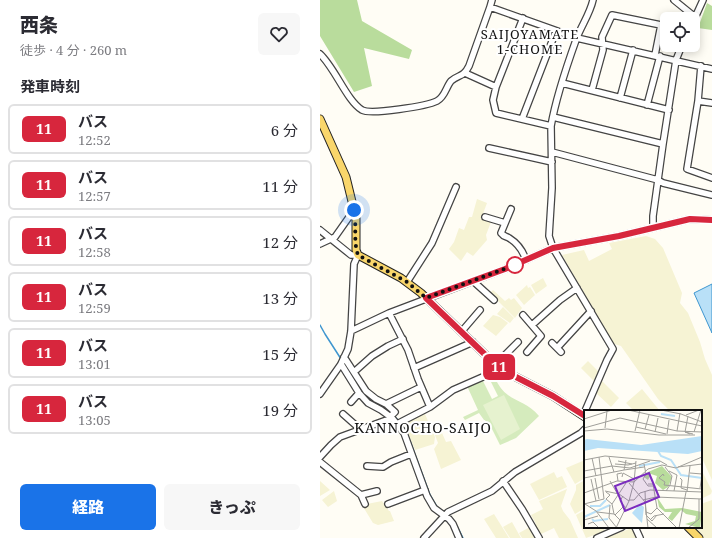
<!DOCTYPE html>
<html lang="ja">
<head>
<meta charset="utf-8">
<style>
	body { margin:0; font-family:"Noto Serif","Noto Sans JP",serif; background:#f7f7f7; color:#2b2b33; height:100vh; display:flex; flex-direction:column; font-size:15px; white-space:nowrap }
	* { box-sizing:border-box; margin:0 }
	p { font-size:13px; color:#7c7c81 }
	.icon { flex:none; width:22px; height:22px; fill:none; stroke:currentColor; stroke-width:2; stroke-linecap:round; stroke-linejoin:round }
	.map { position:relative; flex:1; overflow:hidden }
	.details { display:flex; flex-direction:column; background:#fff; width:320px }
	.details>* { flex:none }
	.badge { padding:0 8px; border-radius:6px; font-size:14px; line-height:26px }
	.tools { position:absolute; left:340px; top:12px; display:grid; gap:8px }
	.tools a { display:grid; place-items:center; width:40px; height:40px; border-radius:6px; background:#fff; box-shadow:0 2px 10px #0003; font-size:20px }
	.you { position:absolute; width:20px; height:20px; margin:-10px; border:3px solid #fff; border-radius:50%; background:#1a73e8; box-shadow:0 0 0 6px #1a73e833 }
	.map>.badge { position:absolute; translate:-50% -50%; box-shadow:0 0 0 2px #fff }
	h2 { padding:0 20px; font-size:15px; line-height:36px }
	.round { display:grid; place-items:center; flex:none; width:42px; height:42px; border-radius:6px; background:#f7f7f7 }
	.head { display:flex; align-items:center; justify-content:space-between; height:68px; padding:0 20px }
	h1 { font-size:19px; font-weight:800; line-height:30px }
	.action { display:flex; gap:8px; margin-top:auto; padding:8px 20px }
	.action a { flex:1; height:46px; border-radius:6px; background:#1a73e8; color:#fff; font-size:16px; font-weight:800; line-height:46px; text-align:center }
	.action a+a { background:#f7f7f7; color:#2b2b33 }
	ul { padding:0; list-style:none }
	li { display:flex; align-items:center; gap:12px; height:50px; margin:0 8px 6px; padding:0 12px; border:2px solid #e1e1e2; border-radius:6px }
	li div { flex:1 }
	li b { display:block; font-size:15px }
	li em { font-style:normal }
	li .badge { min-width:44px; font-weight:700; text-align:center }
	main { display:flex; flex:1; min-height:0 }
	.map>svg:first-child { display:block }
	.farmland { fill:#f6f3d4 }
	.green { fill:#d5ebbd }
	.forest { fill:#b9dc9c }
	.pitch { fill:#e6f2cf }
	.water { fill:#b9e0f7; stroke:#3f96cf }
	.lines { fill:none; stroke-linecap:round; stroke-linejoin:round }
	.stream { stroke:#3f96cf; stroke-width:1.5 }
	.minor-casing { stroke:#444; stroke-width:8 }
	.major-casing { stroke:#222; stroke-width:9 }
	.minor { stroke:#fff; stroke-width:5.5 }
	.major { stroke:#f9d66b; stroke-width:7 }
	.line-casing { stroke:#fff; stroke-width:9 }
	.line { stroke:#d7263d; stroke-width:6 }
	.walk { stroke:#111; stroke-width:4; stroke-dasharray:0 7.2 }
	.stop-dot { fill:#fff; stroke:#d7263d; stroke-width:2 }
	.labels { text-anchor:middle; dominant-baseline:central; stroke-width:4; stroke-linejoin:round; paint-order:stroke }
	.neighbourhood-label { font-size:13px; letter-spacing:1px; fill:#111; stroke:#fff }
	.quarter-label { font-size:14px; letter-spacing:1px; fill:#111; stroke:#fff }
	.inset-river { fill:none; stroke:#b9e0f7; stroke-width:2 }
	.inset-road { fill:none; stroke:#a09f9a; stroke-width:1 }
	.view { fill:#7b2cbf; fill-opacity:0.15; stroke:#7b2cbf; stroke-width:2 }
	.inset-edge { fill:none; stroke:#111; stroke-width:2 }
</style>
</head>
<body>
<main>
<section class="details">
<div class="head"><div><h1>西条</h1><p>徒歩 · 4 分 · 260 m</p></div><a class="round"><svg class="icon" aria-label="heart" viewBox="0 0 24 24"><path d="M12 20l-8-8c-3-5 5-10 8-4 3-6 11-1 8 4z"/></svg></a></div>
<h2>発車時刻</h2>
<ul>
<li><span class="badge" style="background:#d7263d;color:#fff">11</span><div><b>バス</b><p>12:52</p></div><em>6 分</em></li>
<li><span class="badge" style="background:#d7263d;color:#fff">11</span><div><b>バス</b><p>12:57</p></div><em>11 分</em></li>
<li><span class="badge" style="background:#d7263d;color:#fff">11</span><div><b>バス</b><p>12:58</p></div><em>12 分</em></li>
<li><span class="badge" style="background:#d7263d;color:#fff">11</span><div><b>バス</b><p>12:59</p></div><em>13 分</em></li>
<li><span class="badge" style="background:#d7263d;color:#fff">11</span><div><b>バス</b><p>13:01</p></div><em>15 分</em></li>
<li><span class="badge" style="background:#d7263d;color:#fff">11</span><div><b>バス</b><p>13:05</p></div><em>19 分</em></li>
</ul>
<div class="action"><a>経路</a><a>きっぷ</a></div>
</section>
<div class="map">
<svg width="392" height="538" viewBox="0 0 392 538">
	<rect width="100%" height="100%" fill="#fffdf5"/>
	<path class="farmland" d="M 157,199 L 167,203 L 161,219 L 171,222 L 166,235 L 167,240 L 153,256 L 147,252 L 141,261 L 129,249 L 134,242 L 139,228 L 144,230 L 149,217 L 152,217 Z
		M 326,236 L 335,239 L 343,248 L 362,293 L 360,303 L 368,313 L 380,342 L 385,359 L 392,375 L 392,480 L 381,456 L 381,411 L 350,411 L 338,399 L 301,346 L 294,344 L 242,255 L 264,250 L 269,261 L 292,249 L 289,243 Z
		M 223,278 L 227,286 L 216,294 L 211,285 Z
		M 207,285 L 208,288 L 210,287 L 215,295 L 204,305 L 196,295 Z
		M 173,290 L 185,301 L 189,298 L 191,300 L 194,298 L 202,308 L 195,318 L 170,293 Z
		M 183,307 L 194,318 L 190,323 L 177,314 Z
		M 173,315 L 180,317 L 188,323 L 176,336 L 163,326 Z
		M 268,361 L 279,372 L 274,381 L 261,368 Z
		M 281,380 L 299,398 L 291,407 L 276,393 Z
		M 322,389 L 340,411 L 314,411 L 306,403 Z
		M 105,414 L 115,437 L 114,444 L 95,450 L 84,424 Z
		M 122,433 L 126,442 L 131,441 L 141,460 L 121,469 L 114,449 L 118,443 L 115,435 Z
		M 265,460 L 265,478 L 255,484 L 246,468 Z
		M 381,469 L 392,491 L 391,494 L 381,499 Z
		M 234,472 L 237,478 L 242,476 L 247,487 L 219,500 L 210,484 Z
		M 265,480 L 265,508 L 255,514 L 250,504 L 256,490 L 256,485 Z
		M 0,481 L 10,490 L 0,496 Z
		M 247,489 L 241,506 L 243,511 L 250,520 L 258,538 L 239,538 L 234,528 L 219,535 L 213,525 L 216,524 L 211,515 L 223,509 L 219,501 Z
		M 14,491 L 17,501 L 8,507 L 2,500 Z
		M 392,500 L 392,538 L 382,538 L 372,527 L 381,527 L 381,504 Z
		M 62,501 L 69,511 L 70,511 L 74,521 L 58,525 L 53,523 L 42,505 Z
		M 265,510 L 265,527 L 283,527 L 285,531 L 266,538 L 256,515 Z
		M 174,514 L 189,538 L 176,538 L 164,519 Z
		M 192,522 L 201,538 L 190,538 L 183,527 Z
		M 210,527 L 217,538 L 202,538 L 199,533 Z
		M 312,528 L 314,529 L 318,538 L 285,538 Z"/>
	<path class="green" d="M 169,378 L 176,380 C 187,403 204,398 219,416 L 196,438 L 180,445 L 171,427 L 169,428 L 165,420 L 164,420 L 159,413 L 145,420 L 143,417 L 158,410 L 147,386 L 162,379 L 172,399 L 178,396 Z"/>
	<path class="forest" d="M 0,0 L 37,0 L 42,21 L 92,50 L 89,59 L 44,48 L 52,86 L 34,92 L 0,36 Z
		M 387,3 L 392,6 L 392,30 L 378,28 Z"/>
	<path class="pitch" d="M 184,395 L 200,429 L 181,440 L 163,405 Z"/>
	<path class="water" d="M 392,284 L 392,333 L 374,293 Z"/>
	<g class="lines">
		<path class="stream" d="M 0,325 L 5,334 L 21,359
			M 23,362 L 45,395
			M 47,398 L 64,408 L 71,413
			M 74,416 L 79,421 L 85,430
			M 90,441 L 110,495 L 117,507
			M 137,526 L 143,538"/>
		<g class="minor-casing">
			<path id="minor" d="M 354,0 L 375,17
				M 170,7 L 172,0
				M 373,22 L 383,0
				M 0,54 C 15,68 27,101 42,110 C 51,115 107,106 117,101 C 125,97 126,87 131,81 C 139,74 143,78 149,66 L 170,7 L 257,38 L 392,69
				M 381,66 L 378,101 L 367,169 L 392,178
				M 145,73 L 176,87 L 203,18
				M 242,83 L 349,110
				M 176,87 L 173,100 L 176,113 L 231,126
				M 272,90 L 283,50 L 282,37 L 292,15 L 341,25 L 335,55
				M 300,98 L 313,50
				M 378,101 L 392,103
				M 327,105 L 340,56
				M 233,117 L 343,144
				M 202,119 L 236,31
				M 169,148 L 232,162
				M 232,152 L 338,180 L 343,183 L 392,195
				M 191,209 L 181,233 C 184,237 186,236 189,238 C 197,243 203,251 206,260
				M 165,217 L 185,223
				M 333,228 L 333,216 L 343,144 L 356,60 L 362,45
				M 0,230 L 31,255 L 38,255 L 34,264 L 31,331 L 28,349 L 21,364 L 0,394
				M 0,244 L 15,237 L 34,210
				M 153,281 L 174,300
				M 87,282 L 112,243 L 136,187
				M 69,313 L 88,350 L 98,379 L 110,407
				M 203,315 L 221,336 L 207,352
				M 212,325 L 240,300 L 257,288
				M 31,331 L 69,313 L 185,269 L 233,248 L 299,236 L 370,219 L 392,220
				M 142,331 L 160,310
				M 232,343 L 241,352
				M 237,348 L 271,311
				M 24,357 L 46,391 L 56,399 L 66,404 L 75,412 L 70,417
				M 21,364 L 39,393 L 48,403 L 61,410 L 72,418 L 84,433 L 107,496 L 114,508 L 129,519 L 133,524 L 139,538
				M 176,364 L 198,342
				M 94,368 L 153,342
				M 34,372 L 52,356 L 68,346 L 83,339
				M 31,402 L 39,393
				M 66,404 L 101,387
				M 265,411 L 287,360 L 293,349 L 233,248 L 229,236 L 232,188 L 231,126 C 236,97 246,68 256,40 C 261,26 270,14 273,0
				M 23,414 L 40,429
				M 77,424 L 110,407 L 133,390 L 181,369
				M 0,457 L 11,445 L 20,437 L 72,418
				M 0,462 L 41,495 L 57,491
				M 47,466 L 63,467 L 71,462 L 91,454
				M 183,481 L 202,509 L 219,538
				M 41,495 L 45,504
				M 68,504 L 105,490
				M 315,527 L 320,538
				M 104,538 L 128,512 L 172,491 L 195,472 L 261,433 L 265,429
				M 277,538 L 302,527"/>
		</g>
		<g class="major-casing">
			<path id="major" d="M 0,119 L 26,177 L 36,218 L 36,250 L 38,255 L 81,278 L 101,293 L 177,366 L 194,376 L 233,396 L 265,417
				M 368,527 L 379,538"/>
		</g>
		<use href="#minor" class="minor"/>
		<use href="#major" class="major"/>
	</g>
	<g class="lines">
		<g class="line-casing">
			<path id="line" d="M 265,416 L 233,396 L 194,376 L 177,366 L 106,298 L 185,269 L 233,248 L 299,236 L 370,219 L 392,220"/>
		</g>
		<use href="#line" class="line"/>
		<path class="walk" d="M 34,210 C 37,224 33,241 38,255 L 87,282 L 106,298 L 195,265"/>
	</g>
	<circle class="stop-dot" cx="195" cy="265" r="8"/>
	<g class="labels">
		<g class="neighbourhood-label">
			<text x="210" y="34">SAIJOYAMATE<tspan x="210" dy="15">1-CHOME</tspan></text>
		</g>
		<g class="quarter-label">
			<text x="103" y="427">KANNOCHO-SAIJO</text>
		</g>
	</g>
	<g transform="translate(264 410)">
		<rect width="118" height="118" fill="#fffdf5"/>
		<path d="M 78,56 L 88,67 L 84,77 L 79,80 L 71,73 L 73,66 L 67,64 L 64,70 L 60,67 L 64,62 ZM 73,87 L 81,99 L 98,98 L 118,102 L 116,118 L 101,114 L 111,111 L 112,106 L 102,104 L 97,100 L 88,111 L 84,108 L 88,102 L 81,102 L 75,97 Z" fill="#b9dc9c"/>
		<path d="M 118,26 L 118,41 L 104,44 L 14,38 L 0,41 L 0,30 L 3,29 L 57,35 ZM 56,94 L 60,97 L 58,113 L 48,103 Z" fill="#b9e0f7"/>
		<path class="inset-river" d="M 77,4 L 91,6M 74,41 L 77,46 L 87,50 L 97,65 L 118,68M 55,56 L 76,52M 6,96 L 16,96 L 22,90M 0,107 L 26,95M 8,109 L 10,111 L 24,109"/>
		<path class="inset-road" d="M 44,0 L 118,16M 77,0 L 97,4 L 118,12M 102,5 L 115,0M 0,9 L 28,0M 52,17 L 82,24M 0,18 L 36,8 L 93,21 L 118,22M 21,18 L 23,1M 61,19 L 65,5M 0,21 L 23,19 L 75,25 L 111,25M 51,21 L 56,0M 93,21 L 96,3M 71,22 L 74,8M 101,22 L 104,6M 110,22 L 117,0M 83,24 L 85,10M 106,24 L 101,22 L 109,24M 25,47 L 30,62 L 40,60 L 42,50M 8,48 L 12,66M 0,50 L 21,46 L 76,51 L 83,55M 34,51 L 48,54M 31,54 L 44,55 L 52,53M 60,54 L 62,64 L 59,69 L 64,76 L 69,76M 81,57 L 88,66 L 86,75 L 82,81M 94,57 L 118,54M 40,60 L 60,57M 0,61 L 28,56 L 46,58 L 66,51M 85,61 L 93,65 L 90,81M 106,63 L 118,64M 80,66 L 79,64 L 75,68 L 81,72 L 80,75 L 118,79M 38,67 L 39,63 L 50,69M 0,68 L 30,62M 11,68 L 15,89M 96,68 L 98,70 L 97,78 L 103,80M 7,69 L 12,91M 26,71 L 33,83M 34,71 L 33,64 L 38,63M 45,73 L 61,92 L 64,118M 64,74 L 69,74 L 73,98 L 93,118M 116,78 L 118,65M 21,81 L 35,84 L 45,91M 61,81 L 62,105 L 68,111 L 73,105M 22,82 L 26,85 L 22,89 L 28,94M 103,82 L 106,56M 0,83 L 33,71 L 50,72 L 52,51M 39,86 L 36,91 L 42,98M 45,90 L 50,90 L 56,83 L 66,80 L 118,82M 59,90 L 72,87 L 118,89M 0,94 L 20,89 L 15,47M 1,94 L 12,101 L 25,118M 28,94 L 42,73M 28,94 L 30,104 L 36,110M 26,95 L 25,108 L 33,118M 13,102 L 30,104M 62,102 L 67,104 L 73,98M 31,105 L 40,96M 63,109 L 73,118M 67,109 L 70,106 L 80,104M 0,110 L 14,106M 4,114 L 9,112 L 15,118M 32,118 L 45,91 L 50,72 L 64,59 L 78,55 L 92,58 L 118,47M 95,118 L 102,82M 104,118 L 115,109 L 115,89"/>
		<path class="view" d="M 65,63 L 75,87 L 41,101 L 31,76 Z"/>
		<rect width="118" height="118" class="inset-edge"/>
	</g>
</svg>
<div class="tools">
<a><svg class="icon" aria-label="locate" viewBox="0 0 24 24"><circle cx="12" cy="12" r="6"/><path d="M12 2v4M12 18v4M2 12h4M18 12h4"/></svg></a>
</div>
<div class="you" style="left:34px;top:210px"></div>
<b class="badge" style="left:179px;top:367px;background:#d7263d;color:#fff">11</b>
</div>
</main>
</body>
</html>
